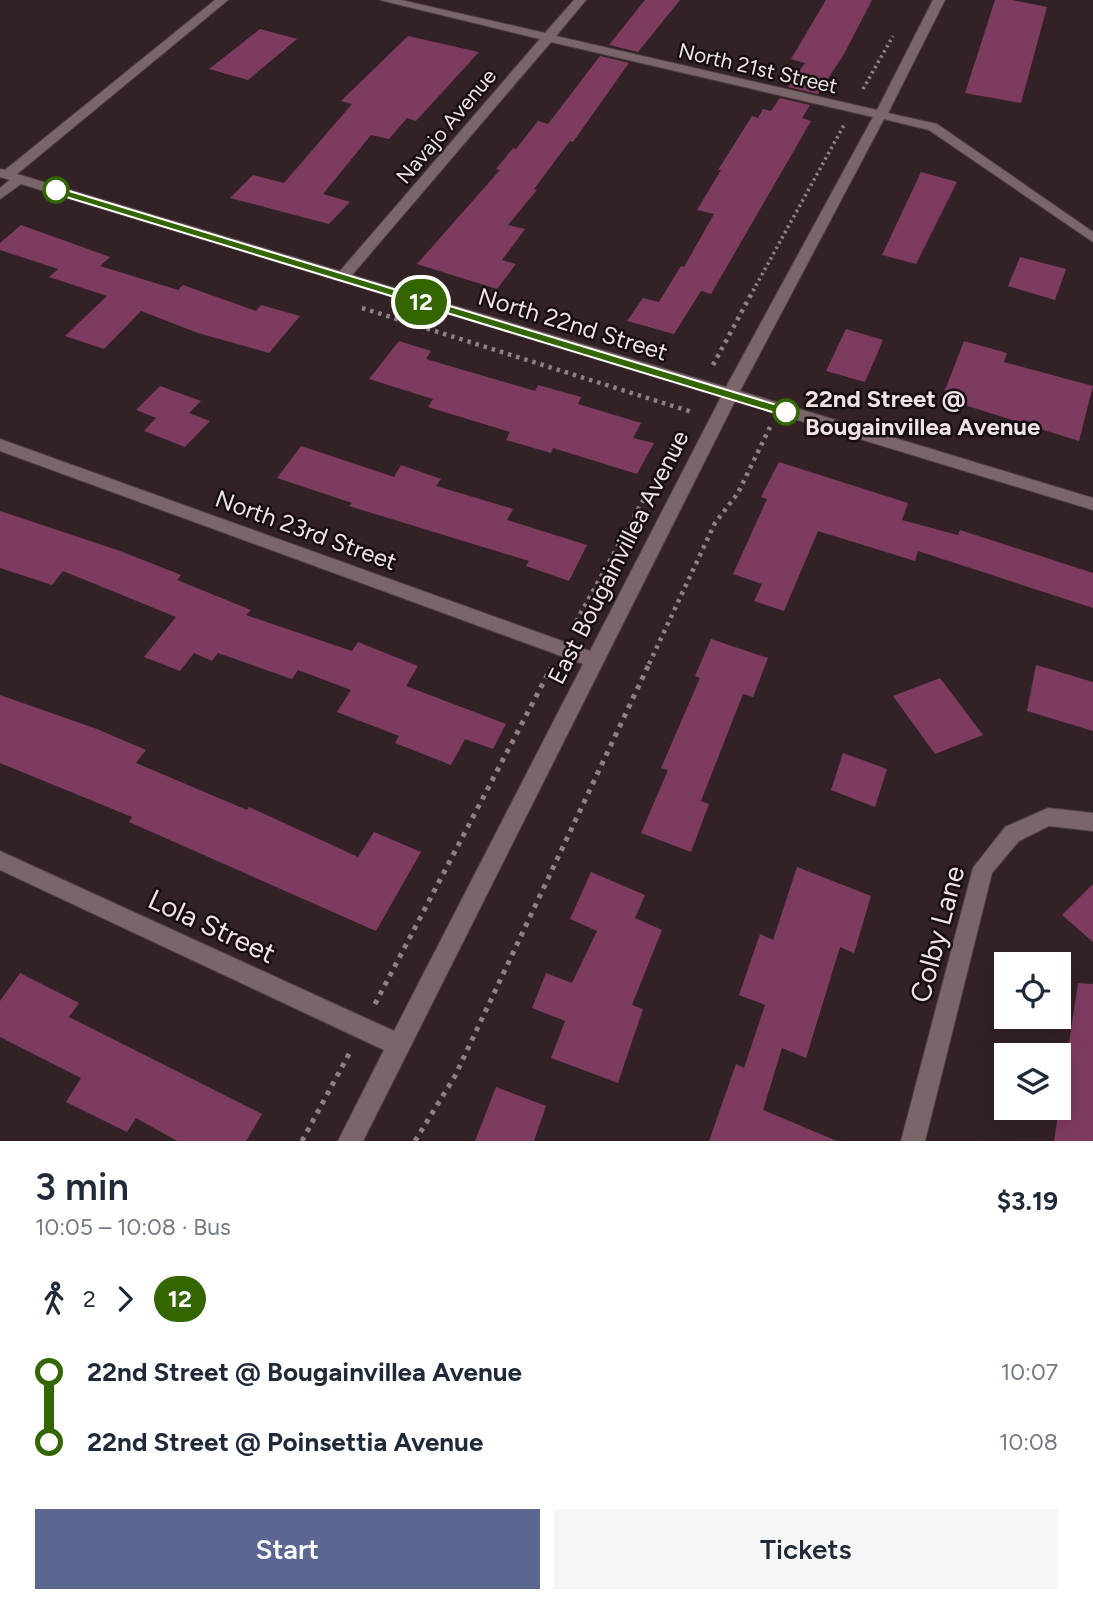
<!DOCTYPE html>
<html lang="en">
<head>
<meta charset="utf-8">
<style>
	body { margin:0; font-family:Figtree,sans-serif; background:#f6f6f7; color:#1f2937; height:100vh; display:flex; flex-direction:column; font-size:26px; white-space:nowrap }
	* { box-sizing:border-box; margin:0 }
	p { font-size:23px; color:#747a83 }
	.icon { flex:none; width:38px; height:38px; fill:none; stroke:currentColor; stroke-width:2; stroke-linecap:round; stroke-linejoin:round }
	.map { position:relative; height:1141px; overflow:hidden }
	.sheet { display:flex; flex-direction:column; background:#fff; flex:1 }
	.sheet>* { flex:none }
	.badge { padding:0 14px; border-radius:23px; font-size:24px; line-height:46px }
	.buttons { position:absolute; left:994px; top:952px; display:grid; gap:14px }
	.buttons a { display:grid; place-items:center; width:77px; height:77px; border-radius:0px; background:#fff; box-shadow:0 7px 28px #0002; font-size:35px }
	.map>.badge { position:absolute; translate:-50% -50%; box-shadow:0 0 0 4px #fff }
	.legs { display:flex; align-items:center; gap:10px; height:77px; padding:0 35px; font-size:23px }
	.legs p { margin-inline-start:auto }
	.overview { display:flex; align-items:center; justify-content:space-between; height:119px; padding:0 35px }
	h1 { font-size:38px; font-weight:600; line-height:52px }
	.button { display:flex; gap:14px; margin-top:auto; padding:14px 35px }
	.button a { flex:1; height:80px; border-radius:0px; background:#5b6790; color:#fff; font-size:28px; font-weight:600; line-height:80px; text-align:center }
	.button a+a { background:#f6f6f7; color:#1f2937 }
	ul { padding:0 35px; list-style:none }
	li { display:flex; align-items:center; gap:24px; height:70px; font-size:26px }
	li i { display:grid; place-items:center; width:10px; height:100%; margin:0 9px; background:currentColor }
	li i::after { content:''; width:18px; height:18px; margin:-9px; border:5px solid; border-radius:50%; background:#fff }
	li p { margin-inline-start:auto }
	li:first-child i { background:linear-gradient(#0000 50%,currentColor 0) }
	li:last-child i { background:linear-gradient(currentColor 50%,#0000 0) }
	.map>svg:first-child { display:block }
	.building { fill:#7e3b60 }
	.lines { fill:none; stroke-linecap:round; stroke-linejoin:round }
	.minor-casing { stroke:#4d3f42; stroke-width:2 }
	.path-far2 { stroke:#8f8083; stroke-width:3.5; stroke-dasharray:2.5 3.5; stroke-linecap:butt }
	.path-far1 { stroke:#8f8083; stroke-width:4.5; stroke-dasharray:3.5 5; stroke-linecap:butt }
	.path { stroke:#8f8083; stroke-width:5; stroke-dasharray:4.5 6; stroke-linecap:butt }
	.minor { fill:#7a6669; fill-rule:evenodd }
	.line-1 { fill:#360; stroke:#fff; stroke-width:2 }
	.stop-1-dot { fill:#fff; stroke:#360; stroke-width:3.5 }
	.labels { text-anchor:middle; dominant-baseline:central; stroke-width:5; stroke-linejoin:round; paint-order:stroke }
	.far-street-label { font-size:21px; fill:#efe3e5; stroke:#160e0f }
	.street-label { font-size:24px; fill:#efe3e5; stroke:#160e0f }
	.stop-label { font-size:24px; font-weight:bold; fill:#efe3e5; stroke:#160e0f; text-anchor:start }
	.near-street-label { font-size:28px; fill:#efe3e5; stroke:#160e0f }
</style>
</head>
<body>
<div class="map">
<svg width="1093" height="1141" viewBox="0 0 1093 1141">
	<rect width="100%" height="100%" fill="#332225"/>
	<path class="building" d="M 645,0 L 680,0 L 638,52 L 609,45 Z
		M 826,0 L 872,0 L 844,54 L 818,94 L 788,87 L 805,63 L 791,59 Z
		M 995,0 L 1012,0 L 1047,7 L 1021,103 L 965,93 Z
		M 260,29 L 297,39 L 248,80 L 209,69 Z
		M 408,36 L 479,52 L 416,121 L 407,118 L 389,139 L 371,135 L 323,194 L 350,202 L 329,224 L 230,198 L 253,175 L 284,183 L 352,104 L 341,101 Z
		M 600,56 L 629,63 L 573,142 L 570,141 L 534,189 L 537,190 L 508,225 L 525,229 L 502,260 L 516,264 L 497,289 L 417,264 L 500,170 L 496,169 L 513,148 L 516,149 L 538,121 L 548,124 Z
		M 780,98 L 810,105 L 802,118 L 811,121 L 711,294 L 701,291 L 674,334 L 627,321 L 643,298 L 659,302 L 681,266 L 684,267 L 714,214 L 697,210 L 721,170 L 718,170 L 752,116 L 758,118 L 763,109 L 771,111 Z
		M 921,172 L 957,182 L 916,264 L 882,255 Z
		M 21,225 L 110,257 L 100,266 L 178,290 L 183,285 L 256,311 L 261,305 L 300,316 L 269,353 L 198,333 L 141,311 L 104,349 L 65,336 L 107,296 L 49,277 L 58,269 L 0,250 L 0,243 Z
		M 1020,257 L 1066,269 L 1055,300 L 1008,286 Z
		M 846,329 L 883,340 L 865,382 L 826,371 Z
		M 399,341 L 431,351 L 426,359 L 535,391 L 538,385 L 581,397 L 578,404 L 641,423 L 633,438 L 654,443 L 637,474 L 553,448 L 551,453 L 506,440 L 510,432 L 428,407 L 433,399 L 369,379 Z
		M 964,341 L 1007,353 L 1004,362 L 1093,386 L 1079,441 L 942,398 Z
		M 160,386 L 201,401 L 189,413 L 210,421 L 185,447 L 144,431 L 156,418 L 136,410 Z
		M 301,446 L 394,477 L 401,465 L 441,479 L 436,486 L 513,509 L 507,520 L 587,545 L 569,581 L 526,566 L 529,561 L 349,506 L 352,503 L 277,478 Z
		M 779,462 L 908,503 L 902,520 L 958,535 L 960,530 L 1093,573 L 1093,608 L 918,551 L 915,561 L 818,531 L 784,611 L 754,601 L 762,584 L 733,574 L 767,499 L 761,497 Z
		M 0,511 L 120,551 L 181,575 L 177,580 L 251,610 L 246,615 L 352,651 L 358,642 L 418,666 L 406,686 L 506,724 L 493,749 L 465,739 L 451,765 L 395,743 L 399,736 L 337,712 L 351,690 L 298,670 L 292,679 L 218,653 L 212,661 L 194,653 L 180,671 L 144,657 L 176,617 L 63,571 L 52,585 L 0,568 Z
		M 711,639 L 768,658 L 753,697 L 743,694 L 701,801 L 709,804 L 691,852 L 641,833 L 668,770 L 661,768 L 700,678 L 695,676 Z
		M 1036,665 L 1093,682 L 1093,731 L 1027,711 Z
		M 940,678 L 983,735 L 935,754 L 893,696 Z
		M 0,695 L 97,729 L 146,750 L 136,763 L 247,810 L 249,807 L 358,857 L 374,832 L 421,852 L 376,931 L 129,822 L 132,817 L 0,763 Z
		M 843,753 L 887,769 L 875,807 L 831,790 Z
		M 797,867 L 871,896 L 854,953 L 840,947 L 806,1058 L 782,1048 L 763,1110 L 837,1141 L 709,1141 L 736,1064 L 744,1068 L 765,1005 L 739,995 L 760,934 L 773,940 Z
		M 591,872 L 645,895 L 635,918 L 662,930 L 632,1005 L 643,1009 L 618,1083 L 551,1058 L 565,1021 L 532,1008 L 546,973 L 572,983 L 597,931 L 570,919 Z
		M 1093,884 L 1093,942 L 1062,915 Z
		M 20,973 L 79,1003 L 69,1017 L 262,1114 L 246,1141 L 177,1141 L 136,1118 L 127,1132 L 66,1102 L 81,1078 L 0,1037 L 0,1001 Z
		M 1078,983 L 1093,984 L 1093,1141 L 1054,1141 Z
		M 496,1087 L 546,1106 L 534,1141 L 475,1141 Z"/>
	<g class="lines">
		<g class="minor-casing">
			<path id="minor" d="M 215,0 L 228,0 L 17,174 L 340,271 L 540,39 L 380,0 L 401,0 L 545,33 L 574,0 L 586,0 L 556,36 L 877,110 L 933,0 L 945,0 L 888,113 L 937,124 L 1093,232 L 1093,242 L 929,130 L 884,119 L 740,391 L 1093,498 L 1093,510 L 735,401 L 363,1141 L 338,1141 L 384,1050 L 0,870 L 0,851 L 394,1031 L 583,664 L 0,451 L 0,439 L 590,651 L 721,397 L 21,184 L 0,199 L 0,188 L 10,180 L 0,177 L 0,169 L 5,170 ZM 551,42 L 873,117 L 726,387 L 352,275 Z
				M 1048,808 L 1093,813 L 1093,831 L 1049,826 L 1019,841 L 992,873 L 925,1141 L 901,1141 L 973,868 L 1005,827 Z"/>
		</g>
		<path class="path-far2" d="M 863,89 L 893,36
			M 753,291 L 844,125"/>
		<path class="path-far1" d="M 362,308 L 692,412
			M 713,365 L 754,289
			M 572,629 L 681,432
			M 649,664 L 715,523 L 738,493 L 770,427"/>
		<path class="path" d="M 375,1004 L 551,668
			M 302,1141 L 350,1052
			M 415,1141 L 455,1076 L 650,662"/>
		<use href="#minor" class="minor"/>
	</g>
	<path class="line-1" d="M 56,187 L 790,409 L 792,412 L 786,416 L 782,415 L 53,193 L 51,190 Z"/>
	<g class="stop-1-dot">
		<circle cx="56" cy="190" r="12"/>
		<circle cx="786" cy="412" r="12"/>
	</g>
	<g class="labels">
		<g class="far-street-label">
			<text transform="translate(758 68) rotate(13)">North 21st Street</text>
			<text transform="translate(446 126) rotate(-50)">Navajo Avenue</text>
		</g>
		<g class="street-label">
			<text transform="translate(573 324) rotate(17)">North 22nd Street</text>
			<text transform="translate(306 530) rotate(20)">North 23rd Street</text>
			<text transform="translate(618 557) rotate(-63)">East Bougainvillea Avenue</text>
		</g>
		<g class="stop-label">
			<text x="805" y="398">22nd Street @<tspan x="805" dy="28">Bougainvillea Avenue</tspan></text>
		</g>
		<g class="near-street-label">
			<text transform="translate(212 926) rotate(25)">Lola Street</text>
			<text transform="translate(937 934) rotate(-75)">Colby Lane</text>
		</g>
	</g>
</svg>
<div class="buttons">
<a><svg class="icon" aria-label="locate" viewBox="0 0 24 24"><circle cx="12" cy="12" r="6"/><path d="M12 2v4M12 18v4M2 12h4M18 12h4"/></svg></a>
<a><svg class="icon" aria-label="layers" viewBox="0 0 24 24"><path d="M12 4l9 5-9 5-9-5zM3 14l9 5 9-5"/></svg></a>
</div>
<b class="badge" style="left:421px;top:302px;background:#360;color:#fff">12</b>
</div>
<section class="sheet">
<div class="overview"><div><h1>3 min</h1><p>10:05 – 10:08 · Bus</p></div><b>$3.19</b></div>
<div class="legs"><svg class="icon" aria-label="walk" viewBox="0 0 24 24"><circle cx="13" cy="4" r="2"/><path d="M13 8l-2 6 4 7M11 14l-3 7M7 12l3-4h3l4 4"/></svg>2<svg class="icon" aria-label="forward" viewBox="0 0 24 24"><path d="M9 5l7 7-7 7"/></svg><b class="badge" style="background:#360;color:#fff">12</b></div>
<ul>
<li><i style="color:#360"></i><b>22nd Street @ Bougainvillea Avenue</b><p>10:07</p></li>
<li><i style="color:#360"></i><b>22nd Street @ Poinsettia Avenue</b><p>10:08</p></li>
</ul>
<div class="button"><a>Start</a><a>Tickets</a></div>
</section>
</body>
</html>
